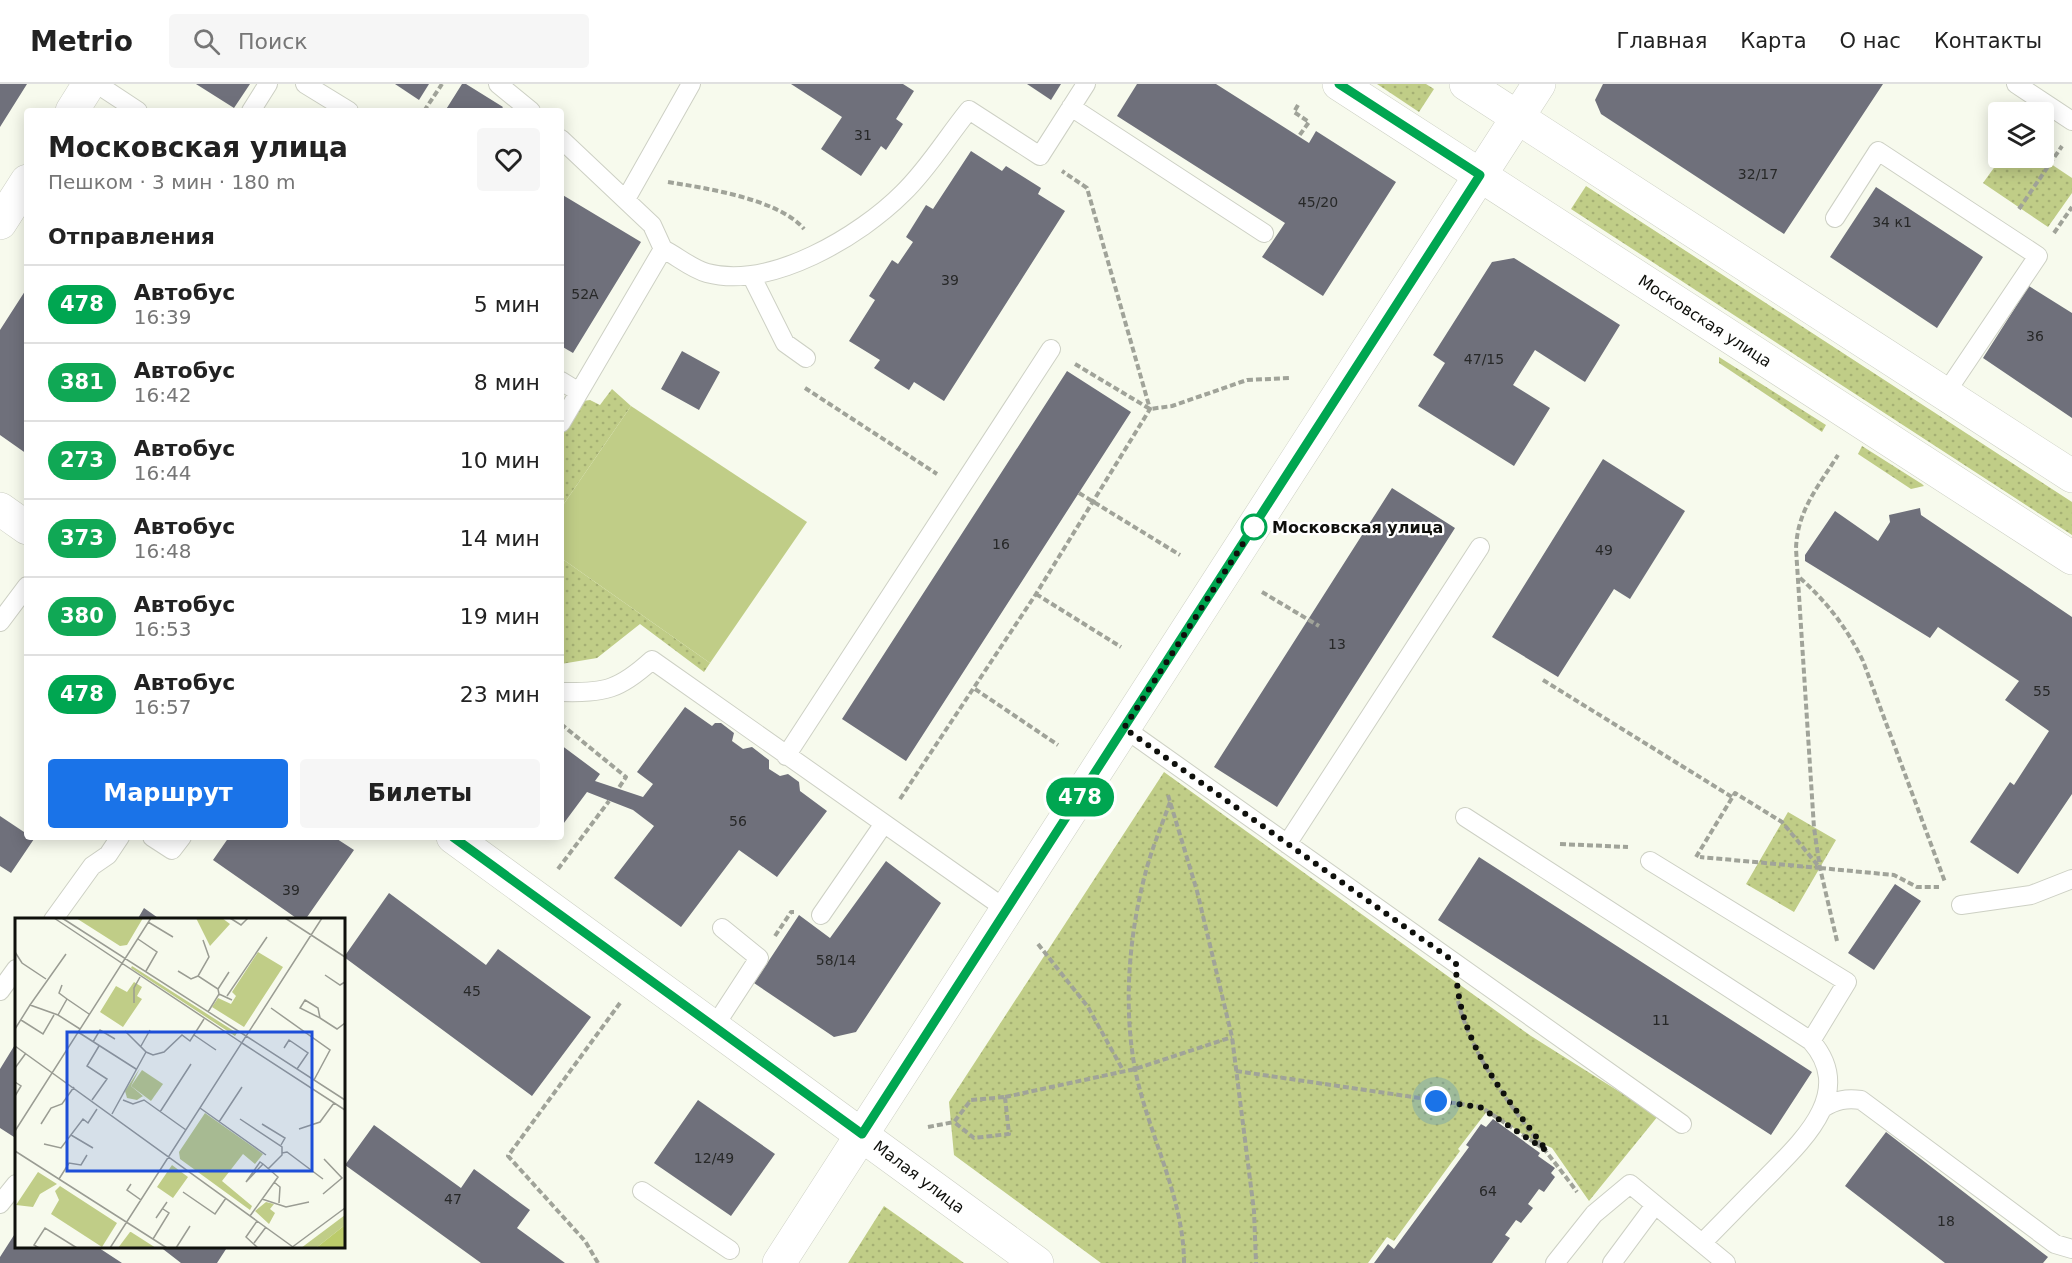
<!DOCTYPE html>
<html lang="ru">
<head>
<meta charset="utf-8">
<style>
	body { margin:0; font-family:"DejaVu Sans",sans-serif; background:#f6f6f6; color:#222; height:100vh; display:flex; flex-direction:column; font-size:22px; white-space:nowrap }
	* { box-sizing:border-box; margin:0 }
	p { font-size:20px; color:#767676 }
	.icon { flex:none; width:33px; height:33px; fill:none; stroke:currentColor; stroke-width:2; stroke-linecap:round; stroke-linejoin:round }
	.map { position:relative; flex:1; overflow:hidden }
	.side { position:absolute; left:24px; top:24px; width:540px; height:732px; display:flex; flex-direction:column; background:#fff; border-radius:6px; box-shadow:0 3px 15px #0003 }
	.side>* { flex:none }
	.badge { padding:0 12px; border-radius:20px; font-size:21px; line-height:39px }
	.fabs { position:absolute; left:1988px; top:18px; display:grid; gap:12px }
	.fabs a { display:grid; place-items:center; width:66px; height:66px; border-radius:6px; background:#fff; box-shadow:0 3px 15px #0003; font-size:30px }
	.you { position:absolute; width:30px; height:30px; margin:-15px; border:4px solid #fff; border-radius:50%; background:#1a73e8; box-shadow:0 0 0 9px #1a73e833 }
	.map>.badge { position:absolute; translate:-50% -50%; box-shadow:0 0 0 3px #fff }
	h2 { padding:0 24px; font-size:22px; line-height:54px }
	.round { display:grid; place-items:center; flex:none; width:63px; height:63px; border-radius:6px; background:#f6f6f6 }
	.head { display:flex; align-items:center; justify-content:space-between; height:102px; padding:0 24px }
	h1 { font-size:28px; font-weight:800; line-height:45px }
	.primary-button { display:flex; gap:12px; margin-top:auto; padding:12px 24px }
	.primary-button a { flex:1; height:69px; border-radius:6px; background:#1a73e8; color:#fff; font-size:24px; font-weight:800; line-height:69px; text-align:center }
	.primary-button a+a { background:#f6f6f6; color:#222 }
	ul { padding:0; list-style:none }
	li { display:flex; align-items:center; gap:18px; height:78px; padding:0 24px; border-top:2px solid #e0e0e0 }
	li div { flex:1 }
	li b { display:block; font-size:22px }
	li em { font-style:normal }
	li .badge { min-width:66px; font-weight:700; text-align:center }
	header { display:flex; align-items:center; gap:36px; box-sizing:border-box; height:84px; padding:0 30px; background:#fff; border-bottom:2px solid #e0e0e0 }
	header strong { font-size:28px }
	nav { display:flex; gap:33px; margin-inline-start:auto; font-size:21px }
	.search { width:420px; height:54px; background:#f6f6f6; display:flex; align-items:center; gap:15px; box-sizing:border-box; padding:0 21px; border-radius:6px; color:#767676; font-size:22px }
	.map>svg:first-child { display:block }
	.green { fill:url(#green-dots) }
	.pitch { fill:#c0cd87 }
	.building { fill:#6f707b }
	.lines { fill:none; stroke-linecap:round; stroke-linejoin:round }
	.lane-casing { stroke:#cdd0c4; stroke-width:20 }
	.street-casing { stroke:#cdd0c4; stroke-width:34 }
	.secondary-casing { stroke:#cdd0c4; stroke-width:34 }
	.path { stroke:#a0a399; stroke-width:4; stroke-dasharray:6 3; stroke-linecap:butt }
	.lane { stroke:#fff; stroke-width:18 }
	.street { stroke:#fff; stroke-width:33 }
	.secondary { stroke:#fff; stroke-width:33 }
	.line-casing { stroke:#fff; stroke-width:14 }
	.line { stroke:#00a651; stroke-width:9 }
	.walk { stroke:#0f100c; stroke-width:6; stroke-dasharray:0 10.8 }
	.stop-dot { fill:#fff; stroke:#00a651; stroke-width:3 }
	.labels { text-anchor:middle; dominant-baseline:central; stroke-width:4.5; stroke-linejoin:round; paint-order:stroke }
	.number-label { font-size:14px; fill:#272828 }
	.street-label { font-size:16px; fill:#0f100c; stroke:#fff }
	.stop-label { font-size:16px; font-weight:bold; fill:#0f100c; stroke:#fff; text-anchor:start }
	.inset-road { fill:none; stroke:#9a9c93; stroke-width:1.5 }
	.view { fill:#1d4ed8; fill-opacity:0.15; stroke:#1d4ed8; stroke-width:3 }
	.inset-edge { fill:none; stroke:#0f100c; stroke-width:3 }
</style>
</head>
<body>
<header>
<strong>Metrio</strong>
<div class="search"><svg class="icon" aria-label="search" viewBox="0 0 24 24"><circle cx="10" cy="10" r="6"/><path d="M15 15l6 6"/></svg>Поиск</div>
<nav><a>Главная</a><a>Карта</a><a>О нас</a><a>Контакты</a></nav>
</header>
<div class="map">
<svg width="2072" height="1179" viewBox="0 0 2072 1179">
	<defs>
		<pattern id="green-dots" width="8" height="8" patternUnits="userSpaceOnUse" patternTransform="scale(1.5)"><rect width="8" height="8" fill="#c0cd87"/><path d="M2 2h.1M6 6h.1" fill="none" stroke="#a4af73" stroke-width="1.8" stroke-linecap="round"/></pattern>
	</defs>
	<rect width="100%" height="100%" fill="#f7faed"/>
	<path class="green" d="M 1377,0 L 1426,0 L 1434,5 L 1419,28 Z
		M 2001,74 L 2042,74 L 2072,94 L 2072,109 L 2048,143 L 1983,99 Z
		M 1586,102 L 2072,418 L 2072,451 L 1571,125 Z
		M 1719,273 L 1826,341 L 1822,348 L 1719,279 Z
		M 612,305 L 631,322 L 561,424 L 561,352 L 583,317 L 590,316 L 600,321 Z
		M 1862,362 L 1922,400 L 1924,402 L 1911,405 L 1858,370 Z
		M 561,474 L 710,579 L 704,588 L 640,540 L 597,574 L 561,580 Z
		M 1164,688 L 1531,952 L 1658,1032 L 1589,1117 L 1552,1064 L 1525,1052 L 1488,1026 L 1458,1065 L 1460,1067 L 1394,1157 L 1387,1153 L 1368,1179 L 1101,1179 L 954,1071 L 949,1018 Z
		M 1788,728 L 1836,756 L 1794,828 L 1746,800 Z
		M 884,1122 L 964,1179 L 848,1179 Z"/>
	<path class="pitch" d="M 631,322 L 807,438 L 710,579 L 561,474 L 561,424 Z"/>
	<path class="building" d="M 0,0 L 27,0 L 0,43 Z
		M 196,0 L 250,0 L 234,24 Z
		M 395,0 L 429,0 L 419,16 Z
		M 462,0 L 466,0 L 503,23 L 500,27 L 445,27 Z
		M 791,0 L 903,0 L 914,7 L 896,35 L 903,40 L 886,66 L 881,62 L 861,92 L 821,65 L 842,33 Z
		M 1027,0 L 1061,0 L 1051,16 Z
		M 1137,0 L 1216,0 L 1309,59 L 1316,47 L 1396,98 L 1323,212 L 1262,173 L 1285,139 L 1117,32 Z
		M 1603,0 L 1883,0 L 1784,150 L 1601,30 L 1595,16 Z
		M 971,67 L 1002,87 L 1006,82 L 1041,104 L 1038,110 L 1065,127 L 944,317 L 914,298 L 909,306 L 874,284 L 880,276 L 849,257 L 875,216 L 869,212 L 892,176 L 898,180 L 913,158 L 906,153 L 926,121 L 933,125 Z
		M 1876,103 L 1983,173 L 1937,244 L 1830,173 Z
		M 561,110 L 641,158 L 573,269 L 561,262 Z
		M 1514,174 L 1620,241 L 1585,298 L 1535,266 L 1513,301 L 1550,324 L 1514,382 L 1418,322 L 1445,279 L 1433,271 L 1492,178 Z
		M 2029,202 L 2072,229 L 2072,334 L 1983,274 Z
		M 27,204 L 27,370 L 0,351 L 0,246 Z
		M 682,267 L 720,288 L 699,326 L 661,305 Z
		M 1067,287 L 1131,328 L 906,677 L 842,635 Z
		M 1603,375 L 1685,427 L 1630,515 L 1614,505 L 1558,593 L 1492,553 Z
		M 1392,404 L 1455,444 L 1277,723 L 1214,683 Z
		M 1920,424 L 1921,431 L 2072,533 L 2072,710 L 2018,790 L 1970,758 L 2010,698 L 2014,701 L 2049,647 L 2005,616 L 2019,597 L 1938,543 L 1930,554 L 1805,477 L 1805,471 L 1835,427 L 1878,457 L 1890,438 L 1889,431 Z
		M 685,623 L 712,642 L 715,639 L 721,639 L 734,649 L 732,657 L 743,665 L 752,663 L 769,676 L 769,685 L 780,692 L 788,690 L 799,698 L 800,707 L 827,727 L 777,793 L 739,766 L 681,843 L 614,794 L 654,742 L 633,726 L 587,708 L 561,743 L 561,661 L 600,690 L 595,697 L 643,713 L 653,700 L 637,688 Z
		M 0,732 L 27,750 L 27,753 L 34,755 L 11,789 L 0,782 Z
		M 229,753 L 334,753 L 354,766 L 305,836 L 299,836 L 213,776 Z
		M 1479,773 L 1812,988 L 1771,1051 L 1438,836 Z
		M 886,777 L 941,819 L 856,948 L 834,953 L 754,899 L 799,831 L 830,854 Z
		M 1895,800 L 1921,817 L 1874,886 L 1848,869 Z
		M 389,809 L 486,881 L 498,865 L 591,933 L 532,1012 L 344,873 Z
		M 144,824 L 161,836 L 137,836 Z
		M 16,959 L 16,1048 L 14,1053 L 0,1044 L 0,985 Z
		M 698,1016 L 775,1070 L 731,1132 L 654,1079 Z
		M 1493,1035 L 1540,1069 L 1538,1072 L 1555,1084 L 1551,1089 L 1555,1093 L 1544,1108 L 1539,1105 L 1528,1120 L 1533,1124 L 1521,1139 L 1516,1136 L 1505,1151 L 1510,1154 L 1492,1179 L 1374,1179 L 1388,1160 L 1394,1165 L 1469,1063 L 1466,1061 L 1481,1040 L 1486,1043 Z
		M 374,1041 L 461,1104 L 474,1085 L 530,1126 L 517,1144 L 565,1179 L 481,1179 L 345,1081 Z
		M 1886,1048 L 2048,1173 L 2043,1179 L 1945,1179 L 1845,1102 Z
		M 16,1148 L 16,1162 L 96,1162 L 122,1179 L 0,1179 L 0,1173 Z
		M 159,1162 L 228,1162 L 217,1179 L 181,1179 Z"/>
	<g class="lines">
		<g class="lane-casing">
			<path id="lane" d="M 97,0 L 138,27
				M 305,0 L 349,27
				M 498,0 L 531,27
				M 2016,0 L 2072,37
				M 1071,23 L 1264,149
				M 251,27 L 268,0
				M 561,55 L 652,141 L 663,165 L 561,339
				M 626,115 L 691,0
				M 1835,134 L 1878,67 L 2038,172 L 1945,310
				M 663,165 C 677,172 692,185 707,189 C 771,206 860,152 903,109 C 928,85 947,53 969,26 L 1040,72 L 1086,0
				M 751,191 L 785,259 L 806,274
				M 561,297 L 579,308
				M 0,538 L 27,502
				M 561,608 C 605,609 619,606 652,576 L 1007,826
				M 1124,644 L 1682,1040
				M 786,672 L 1051,265
				M 1465,733 L 1811,957 C 1857,1010 1800,1059 1764,1096 C 1743,1117 1723,1138 1702,1159
				M 152,753 L 172,766 L 182,753
				M 1287,760 L 1480,463
				M 1650,777 L 1847,898 L 1811,957
				M 1961,821 L 2031,811 L 2072,795
				M 821,831 L 883,741
				M 53,836 L 92,782 L 108,771 L 120,753
				M 0,907 L 16,885
				M 714,943 L 759,874 L 722,844
				M 1823,1024 C 1836,1016 1846,1014 1861,1016 L 2055,1160 L 2072,1165
				M 642,1107 L 730,1166
				M 0,1120 L 16,1100
				M 1555,1179 L 1594,1130 L 1630,1100 L 1726,1179
				M 1612,1179 L 1655,1121"/>
		</g>
		<g class="street-casing">
			<path id="street" d="M 0,425 L 27,444
				M 453,753 L 1037,1179"/>
		</g>
		<g class="secondary-casing">
			<path id="secondary" d="M 1339,0 L 2072,474
				M 1466,0 L 2072,392
				M 72,27 L 89,0
				M 0,139 L 27,97
				M 779,1179 L 1539,0"/>
		</g>
		<path class="path" d="M 1298,21 L 1294,28 L 1309,38 L 1299,52
			M 424,27 L 442,0
			M 668,98 C 705,104 779,115 804,145
			M 2019,125 L 2062,62
			M 2054,149 L 2072,123
			M 1075,280 L 1150,325 L 1172,322 L 1247,296 L 1291,294
			M 805,304 L 937,390
			M 1079,409 L 1180,471
			M 1800,494 C 1827,518 1847,544 1863,577 L 1945,798
			M 1262,508 L 1319,542
			M 1036,510 L 1121,563
			M 1543,596 L 1732,713
			M 975,605 L 1058,661
			M 561,640 L 626,693 L 618,705
			M 1168,711 L 1197,807 L 1232,953 L 1254,1127 L 1256,1179
			M 900,715 L 1036,510 L 1150,325 L 1087,104 L 1062,87
			M 1170,718 C 1162,741 1152,764 1146,787 C 1129,849 1123,922 1135,985 C 1148,1050 1184,1113 1184,1179
			M 1560,760 L 1628,763
			M 1696,773 L 1735,709 L 1782,738 L 1820,784 L 1700,773
			M 1820,784 L 1894,791 L 1917,803 L 1939,803
			M 558,785 L 609,717
			M 775,852 L 791,828 L 794,828
			M 1837,857 L 1820,784 L 1814,744 L 1796,465 C 1797,427 1818,403 1838,371
			M 1038,860 L 1088,923 L 1124,988
			M 1458,917 C 1476,989 1534,1049 1577,1108
			M 1236,987 L 1481,1023 L 1547,1067
			M 1005,1013 L 1135,985 L 1232,953
			M 1005,1013 L 1009,1050 L 974,1054 L 954,1038 L 971,1016 Z
			M 928,1043 L 954,1038
			M 598,1179 L 585,1157 L 508,1072 L 620,919"/>
		<use href="#lane" class="lane"/>
		<use href="#street" class="street"/>
		<use href="#secondary" class="secondary"/>
	</g>
	<g class="lines">
		<g class="line-casing">
			<path id="line" d="M 453,753 L 862,1050 L 1480,91 L 1339,0"/>
		</g>
		<use href="#line" class="line"/>
		<path class="walk" d="M 1254,443 L 1257,438 L 1124,644 L 1456,879 C 1456,958 1502,1007 1547,1067 L 1480,1023 L 1436,1017"/>
	</g>
	<circle class="stop-dot" cx="1254" cy="443" r="12"/>
	<g class="labels">
		<g class="number-label">
			<text x="863" y="51">31</text>
			<text x="1758" y="90">32/17</text>
			<text x="1318" y="118">45/20</text>
			<text x="1892" y="138">34 к1</text>
			<text x="950" y="196">39</text>
			<text x="585" y="210">52А</text>
			<text x="2035" y="252">36</text>
			<text x="1484" y="275">47/15</text>
			<text x="1001" y="460">16</text>
			<text x="1604" y="466">49</text>
			<text x="1337" y="560">13</text>
			<text x="2042" y="607">55</text>
			<text x="738" y="737">56</text>
			<text x="291" y="806">39</text>
			<text x="836" y="876">58/14</text>
			<text x="472" y="907">45</text>
			<text x="1661" y="936">11</text>
			<text x="714" y="1074">12/49</text>
			<text x="1488" y="1107">64</text>
			<text x="453" y="1115">47</text>
			<text x="1946" y="1137">18</text>
		</g>
		<g class="street-label">
			<text transform="translate(1705 237) rotate(33)">Московская улица</text>
			<text transform="translate(919 1093) rotate(37)">Малая улица</text>
		</g>
		<g class="stop-label">
			<text x="1272" y="443">Московская улица</text>
		</g>
	</g>
	<g transform="translate(15 834)">
		<rect width="330" height="330" fill="#f7faed"/>
		<path d="M 61,0 L 128,0 L 112,27 L 105,28 ZM 181,0 L 207,0 L 215,6 L 195,28 ZM 243,34 L 268,49 L 229,109 L 197,89 L 203,80 L 216,86 L 221,78 L 217,74 ZM 117,48 L 222,115 L 220,118 L 116,50 ZM 119,64 L 127,69 L 122,78 L 127,81 L 108,109 L 85,94 L 101,68 L 112,74 ZM 125,150 L 116,168 L 135,184 L 128,178 L 122,182 L 112,180 L 110,173 ZM 190,195 L 248,236 L 240,246 L 228,236 L 207,263 L 237,288 L 235,292 L 165,241 L 164,234 ZM 157,247 L 173,259 L 158,280 L 142,269 ZM 23,254 L 42,266 L 25,276 L 18,289 L 1,287 ZM 45,268 L 102,305 L 87,329 L 36,296 L 44,282 L 40,273 ZM 251,284 L 259,286 L 255,291 L 260,295 L 254,306 L 240,293 ZM 330,297 L 330,307 L 301,330 L 286,330 ZM 115,314 L 116,314 L 141,330 L 103,330 Z" fill="#c0cd87"/>
		<path d="M 127,152 L 148,166 L 136,183 L 116,168 Z" fill="#c0cd87"/>
		<path d="M 330,307 L 330,330 L 301,330 Z" fill="#bbcb6a"/>
		<path class="inset-road" d="M 39,0 L 227,125M 47,0 L 231,118M 215,0 L 226,7 L 233,0M 270,0 L 330,39M 133,4 L 158,19M 123,21 L 142,34 L 131,53M 188,22 L 194,39 L 183,58 L 203,71 L 204,76M 0,34 L 7,45 L 31,61M 163,53 L 176,61 L 183,58M 310,57 L 325,67 L 330,64M 47,67 L 44,75 L 52,81M 203,71 L 214,54M 212,78 L 252,19M 290,82 L 303,90 L 305,100 L 285,90 ZM 119,85 L 119,70 L 125,59M 15,87 L 51,36M 256,90 L 315,132 L 299,162M 193,94 L 204,76 L 217,82M 43,97 L 52,81 L 74,96M 305,100 L 322,111 L 330,105M 6,102 L 28,116 L 39,97M 0,111 L 15,87 L 43,97 L 65,111M 63,114 L 121,151M 179,117 L 201,132M 231,118 L 330,182M 78,124 L 85,112 L 100,121M 227,125 L 330,192M 0,128 L 278,329M 126,128 L 135,112M 269,130 L 274,122 L 293,135 L 282,151M 131,134 L 138,137 L 149,134 L 167,117 L 175,123 L 189,101M 0,150 L 11,135M 0,164 L 6,168 L 0,178M 77,182 L 92,161 L 72,148 L 84,128M 108,182 L 118,186 L 129,182 L 171,212M 185,190 L 251,237M 145,194 L 176,146M 97,196 L 131,134 L 110,113M 225,201 L 267,229 L 267,237 L 253,251M 204,204 L 227,169M 26,206 L 36,190 L 47,186 L 59,169M 247,206 L 270,220 L 266,227M 284,211 L 305,204 L 319,185M 0,213 L 136,0M 56,217 L 78,230M 29,226 L 46,230 L 68,201 L 73,205 L 82,191M 0,233 L 152,330M 267,235 L 272,234 L 308,261M 44,261 L 54,245 L 66,247 L 72,237M 259,264 L 265,269 L 264,285M 116,266 L 112,272 L 126,282M 168,274 L 200,296 L 211,280M 308,276 L 327,260 L 309,241M 247,281 L 271,289 L 294,284M 235,298 L 263,259 L 248,246 L 245,244 L 231,264 L 248,246M 141,300 L 152,284M 242,303 L 231,319 L 243,330M 138,321 L 154,295 L 148,291M 239,325 L 251,309M 24,330 L 19,327 L 30,310 L 62,330M 95,330 L 307,0M 161,330 L 175,308M 276,330 L 330,290"/>
		<path class="view" d="M 52,114 L 297,114 L 297,253 L 52,253 Z"/>
		<rect width="330" height="330" class="inset-edge"/>
	</g>
</svg>
<div class="fabs">
<a><svg class="icon" aria-label="layers" viewBox="0 0 24 24"><path d="M12 4l9 5-9 5-9-5zM3 14l9 5 9-5"/></svg></a>
</div>
<div class="you" style="left:1436px;top:1017px"></div>
<b class="badge" style="left:1080px;top:713px;background:#00a651;color:#fff">478</b>
<section class="side">
<div class="head"><div><h1>Московская улица</h1><p>Пешком · 3 мин · 180 m</p></div><a class="round"><svg class="icon" aria-label="heart" viewBox="0 0 24 24"><path d="M12 20l-8-8c-3-5 5-10 8-4 3-6 11-1 8 4z"/></svg></a></div>
<h2>Отправления</h2>
<ul>
<li><span class="badge" style="background:#00a651;color:#fff">478</span><div><b>Автобус</b><p>16:39</p></div><em>5 мин</em></li>
<li><span class="badge" style="background:#10a855;color:#fff">381</span><div><b>Автобус</b><p>16:42</p></div><em>8 мин</em></li>
<li><span class="badge" style="background:#10a855;color:#fff">273</span><div><b>Автобус</b><p>16:44</p></div><em>10 мин</em></li>
<li><span class="badge" style="background:#10a855;color:#fff">373</span><div><b>Автобус</b><p>16:48</p></div><em>14 мин</em></li>
<li><span class="badge" style="background:#10a855;color:#fff">380</span><div><b>Автобус</b><p>16:53</p></div><em>19 мин</em></li>
<li><span class="badge" style="background:#00a651;color:#fff">478</span><div><b>Автобус</b><p>16:57</p></div><em>23 мин</em></li>
</ul>
<div class="primary-button"><a>Маршрут</a><a>Билеты</a></div>
</section>
</div>
</body>
</html>
